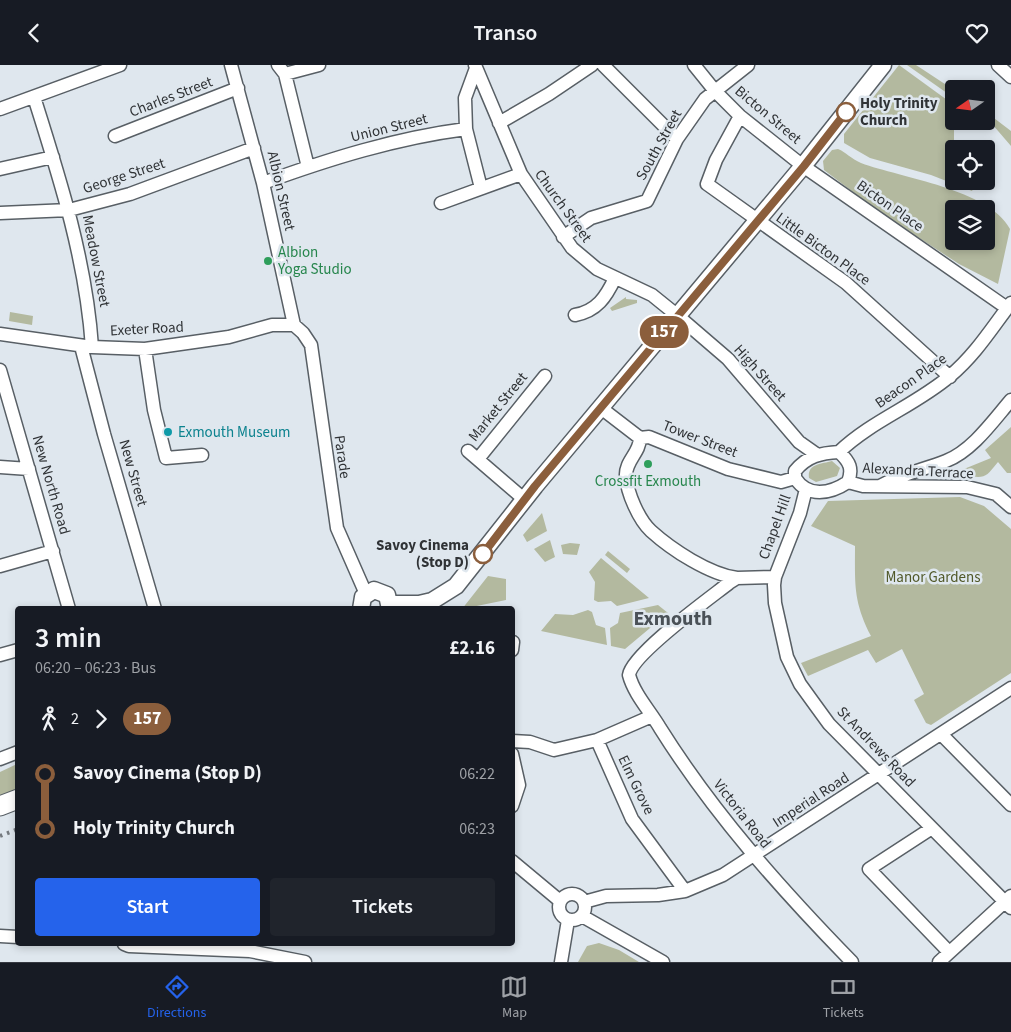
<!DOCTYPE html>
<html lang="en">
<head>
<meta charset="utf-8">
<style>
	body { margin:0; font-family:"Source Sans 3",sans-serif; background:#20242c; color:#f1f3f6; height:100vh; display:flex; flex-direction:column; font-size:19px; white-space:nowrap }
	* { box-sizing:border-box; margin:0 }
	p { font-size:16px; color:#9ea1a6 }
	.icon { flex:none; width:28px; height:28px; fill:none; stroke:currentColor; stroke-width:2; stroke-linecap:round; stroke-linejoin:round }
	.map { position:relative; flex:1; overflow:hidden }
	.details { position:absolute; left:15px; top:541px; width:500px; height:340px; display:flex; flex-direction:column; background:#171b24; border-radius:5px; box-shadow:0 2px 8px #0003 }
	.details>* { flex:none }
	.badge { padding:0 10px; border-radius:16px; font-size:18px; line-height:32px }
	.needle { width:32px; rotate:256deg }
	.controls { position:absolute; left:945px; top:15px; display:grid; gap:10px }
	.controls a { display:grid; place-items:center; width:50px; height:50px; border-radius:5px; background:#171b24; box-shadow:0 2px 8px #0003; font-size:25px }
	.map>.badge { position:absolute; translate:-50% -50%; box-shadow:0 0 0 2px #fff }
	.legs { display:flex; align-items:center; gap:8px; height:55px; padding:0 20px; font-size:16px }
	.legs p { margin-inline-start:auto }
	.overview { display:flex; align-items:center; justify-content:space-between; height:85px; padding:0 20px }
	h1 { font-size:28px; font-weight:600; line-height:38px }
	.button { display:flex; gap:10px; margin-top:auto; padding:10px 20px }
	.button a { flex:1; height:58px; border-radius:5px; background:#2563eb; color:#fff; font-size:20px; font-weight:600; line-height:58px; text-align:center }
	.button a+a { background:#20242c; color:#f1f3f6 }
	ul { padding:0 20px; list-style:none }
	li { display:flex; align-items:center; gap:18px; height:55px; font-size:19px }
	li i { display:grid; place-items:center; width:8px; height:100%; margin:0 6px; background:currentColor }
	li i::after { content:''; width:12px; height:12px; margin:-6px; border:4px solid; border-radius:50%; background:#171b24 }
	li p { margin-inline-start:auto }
	li:first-child i { background:linear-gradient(#0000 50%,currentColor 0) }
	li:last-child i { background:linear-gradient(currentColor 50%,#0000 0) }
	header { display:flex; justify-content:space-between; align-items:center; height:65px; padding:0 20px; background:#171b24; font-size:22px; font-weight:600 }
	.tab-bar { display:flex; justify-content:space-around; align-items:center; height:70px; border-top:1px solid #363941; background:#171b24; font-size:14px; color:#9ea1a6 }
	.tab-bar a { display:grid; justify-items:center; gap:2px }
	.tab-bar .on { color:#2563eb }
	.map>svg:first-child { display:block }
	.green { fill:#b3b99f; fill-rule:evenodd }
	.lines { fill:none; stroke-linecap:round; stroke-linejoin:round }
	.minor-casing { stroke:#585f65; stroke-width:15 }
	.major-casing { stroke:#585f65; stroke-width:19 }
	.highway-casing { stroke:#585f65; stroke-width:21 }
	.minor { stroke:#fff; stroke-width:12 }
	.major { stroke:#fff; stroke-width:16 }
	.highway { stroke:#fff; stroke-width:19 }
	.rail { stroke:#767b80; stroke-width:4; stroke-dasharray:2.5 5; stroke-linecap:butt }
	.line-1-casing { stroke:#fff; stroke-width:11 }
	.line-1 { stroke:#8b5e3c; stroke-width:8 }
	.stop-1-dot { fill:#fff; stroke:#8b5e3c; stroke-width:2.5 }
	.leisure-dot { fill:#2e9e5b; stroke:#dfe7ee; stroke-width:2 }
	.culture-dot { fill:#0f9aa8; stroke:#dfe7ee; stroke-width:2 }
	.labels { text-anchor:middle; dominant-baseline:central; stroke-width:5; stroke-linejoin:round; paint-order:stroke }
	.street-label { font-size:15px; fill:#303336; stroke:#dfe7ee }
	.stop-label { font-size:15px; font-weight:bold; fill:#303336; stroke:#dfe7ee; text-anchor:start }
	.leisure-label { font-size:15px; fill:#27864d; stroke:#dfe7ee; text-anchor:start }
	.culture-label { font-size:15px; fill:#0d838f; stroke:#dfe7ee; text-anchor:start }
	.park-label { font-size:15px; fill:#505828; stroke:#dfe7ee }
	.district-label { font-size:20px; font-weight:bold; fill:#4a5157; stroke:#dfe7ee }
</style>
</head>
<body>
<header><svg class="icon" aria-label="back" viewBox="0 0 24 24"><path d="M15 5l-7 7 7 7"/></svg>Transo<svg class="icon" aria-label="heart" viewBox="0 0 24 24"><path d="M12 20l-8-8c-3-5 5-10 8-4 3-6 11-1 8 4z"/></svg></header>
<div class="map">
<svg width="1011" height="897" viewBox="0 0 1011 897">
	<rect width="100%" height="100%" fill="#dfe7ee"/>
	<path class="green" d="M 899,0 L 954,40 L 954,116 L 972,116 L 975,120 L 972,126 L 931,110 L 870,93 L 844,78 L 844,69 Z
		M 907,0 L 916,0 L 954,25 L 954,33 Z
		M 986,47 L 1011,66 L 1011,81 L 986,52 Z
		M 838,84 C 846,87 851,94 861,98 C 901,113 989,124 1010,164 L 998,219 L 959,199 L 878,146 L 824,105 L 823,96 L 832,85 ZM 954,144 L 986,144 L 986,176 L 954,176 Z
		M 626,232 L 626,234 L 637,235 L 637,238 L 612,246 L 610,243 Z
		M 10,247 L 33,251 L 32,260 L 9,256 Z
		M 1011,362 L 1011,408 L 1007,408 L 998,397 C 985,413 986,413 966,411 L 964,404 L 991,393 L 985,385 Z
		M 832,396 L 840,403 L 837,411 L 816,417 L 809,413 C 807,399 821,399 832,396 Z
		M 960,432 L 984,441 L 1011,464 L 1011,608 L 931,660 L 926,658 L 914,635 L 924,629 L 902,584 L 876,598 L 868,585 L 808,611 L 801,598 L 871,571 C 853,536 855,519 855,481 L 811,461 L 828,436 Z
		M 542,448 L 547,466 L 527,477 L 523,470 Z
		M 550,475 L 555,492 L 545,497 L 534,484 Z
		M 570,478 L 580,479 L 577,490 L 563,489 L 561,480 Z
		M 608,486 L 630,504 L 627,508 L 605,490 Z
		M 601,493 L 649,533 L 617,541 L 611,536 L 598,537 L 594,535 L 595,517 L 589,507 Z
		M 488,511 L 506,514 L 506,535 L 462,544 Z
		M 658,540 L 668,548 L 625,584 L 611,581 L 610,563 L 618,558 L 620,548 Z
		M 588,545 L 592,547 L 596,560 L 605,563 L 607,580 L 541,566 L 555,549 L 573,550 Z
		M 17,699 L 17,728 L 0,735 L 0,707 Z
		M 599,878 L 619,885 L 639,897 L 578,897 L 587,881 Z"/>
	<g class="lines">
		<g class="minor-casing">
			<path id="minor" d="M 231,0 L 263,118 L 294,260
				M 278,0 L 285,9 L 308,102
				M 475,0 L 521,109 L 572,183 L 597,204 L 652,230 L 678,251 L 728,294 L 799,377 L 816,389
				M 603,0 L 677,74
				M 694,0 L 715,26 L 740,51 L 803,101 L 1007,243
				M 998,0 L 1011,12
				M 285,9 L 319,0
				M 34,32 C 60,114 86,195 92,282
				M 0,44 L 120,0
				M 740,51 L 716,95 L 707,119 L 846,218 L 950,312
				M 499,58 L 549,29 L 592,0
				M 466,64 L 481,123
				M 115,71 L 238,23
				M 0,104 L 53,92
				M 263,118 C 329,94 396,73 466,64 L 465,33 L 476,3
				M 441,138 L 521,109
				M 0,148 L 69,145 L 130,129 L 254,83
				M 563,172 L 591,153 L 647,136 L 677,74 L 705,34 L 748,0
				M 575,250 C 597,246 606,232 615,213
				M 294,260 L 303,268 L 311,280 L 337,463 L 366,529
				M 0,269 L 92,282 L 145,284 L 229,272 L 272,260 L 294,260
				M 81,281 L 104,369 L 155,544
				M 145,284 L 154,345 L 166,393 L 202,390
				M 0,305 L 69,544
				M 601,343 L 640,373 L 649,372 L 728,404 L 781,417 L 795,413
				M 640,373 C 640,388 625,396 626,411 C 627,428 639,455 651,466 C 672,485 709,509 737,513
				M 468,386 L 525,435
				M 839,387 C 871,356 916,340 950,311 C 976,289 991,264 1011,238
				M 839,387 C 850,397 853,404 848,417 C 830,429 808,433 795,413 L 795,406 C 807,391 821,388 839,387 Z
				M 478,394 L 545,311
				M 0,402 L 29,404
				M 848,417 L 863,421 L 967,422 L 996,429 L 1011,442
				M 880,421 C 901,409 923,405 946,396 C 972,386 993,356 1011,335
				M 806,424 L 800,448 L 775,512 L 774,520 L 775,538 L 787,592 L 800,619 L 813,637 L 829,659 L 1011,843
				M 0,501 L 53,486
				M 775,512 L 737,513 L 729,518 C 710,533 632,589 629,610 C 634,629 650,646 660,663 C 714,749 781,824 852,897
				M 512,585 L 513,577
				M 0,590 L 18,585
				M 941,669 L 1011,740
				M 597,675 L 632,754 L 685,826
				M 512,676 L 530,677 L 554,685 L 597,675 L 652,651
				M 512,689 L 519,720 L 512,741
				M 0,694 L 18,687
				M 932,763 L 869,804 L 949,887
				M 512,796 L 560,836
				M559 842a13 13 0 1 1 26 0a13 13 0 1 1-26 0Z
				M 584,837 L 606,831 L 658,830 L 685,826 L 723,810 L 1011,623
				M 582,851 L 663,897
				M 0,871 L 18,872
				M 124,879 L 129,881 L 250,886 L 305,897
				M 561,897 L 568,855
				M 939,897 L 1011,831"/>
		</g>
		<g class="major-casing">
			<path id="major" d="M 390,539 L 419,539 L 432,536 L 456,521 L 535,421 L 803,101 L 883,0
				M 361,544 L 363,532 L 374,525 L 387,530 L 390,544"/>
		</g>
		<g class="highway-casing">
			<path id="highway" d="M 0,741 L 18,734"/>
		</g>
		<use href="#minor" class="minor"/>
		<use href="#major" class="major"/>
		<use href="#highway" class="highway"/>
		<path class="rail" d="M 0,771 L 18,764"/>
	</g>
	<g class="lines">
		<g class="line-1-casing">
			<path id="line-1" d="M 483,489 L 535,421 L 804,101 L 846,47"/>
		</g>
		<use href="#line-1" class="line-1"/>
	</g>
	<g class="stop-1-dot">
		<circle cx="846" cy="47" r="9"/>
		<circle cx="483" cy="489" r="9"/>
	</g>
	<g class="leisure-dot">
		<circle cx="268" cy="196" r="5"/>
		<circle cx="648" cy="399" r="5"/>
	</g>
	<circle class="culture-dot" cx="168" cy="367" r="5"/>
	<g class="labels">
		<g class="street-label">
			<text transform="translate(171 32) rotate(-21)">Charles Street</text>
			<text transform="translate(768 50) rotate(40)">Bicton Street</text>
			<text transform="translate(389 63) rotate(-14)">Union Street</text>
			<text transform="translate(659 80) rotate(-61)">South Street</text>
			<text transform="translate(124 111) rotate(-18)">George Street</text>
			<text transform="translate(281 126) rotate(77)">Albion Street</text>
			<text transform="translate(563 141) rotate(54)">Church Street</text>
			<text transform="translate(890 141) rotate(35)">Bicton Place</text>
			<text transform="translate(823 184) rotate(36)">Little Bicton Place</text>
			<text transform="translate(96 196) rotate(79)">Meadow Street</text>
			<text transform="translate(147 264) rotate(-3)">Exeter Road</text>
			<text transform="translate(760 308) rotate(48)">High Street</text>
			<text transform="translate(911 316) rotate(-35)">Beacon Place</text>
			<text transform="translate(498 342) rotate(-51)">Market Street</text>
			<text transform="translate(700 374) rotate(21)">Tower Street</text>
			<text transform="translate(342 392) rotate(82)">Parade</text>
			<text transform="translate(918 406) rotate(3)">Alexandra Terrace</text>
			<text transform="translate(133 408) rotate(74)">New Street</text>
			<text transform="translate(51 420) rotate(74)">New North Road</text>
			<text transform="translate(775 462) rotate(-70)">Chapel Hill</text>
			<text transform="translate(876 682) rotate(46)">St Andrews Road</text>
			<text transform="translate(636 720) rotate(64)">Elm Grove</text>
			<text transform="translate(811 735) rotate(-33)">Imperial Road</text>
			<text transform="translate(742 749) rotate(52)">Victoria Road</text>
		</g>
		<g class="stop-label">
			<text x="860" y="38">Holy Trinity<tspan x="860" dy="17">Church</tspan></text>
			<text x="469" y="480" text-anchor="end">Savoy Cinema<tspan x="469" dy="17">(Stop D)</tspan></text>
		</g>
		<g class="leisure-label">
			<text x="278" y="187">Albion<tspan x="278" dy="17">Yoga Studio</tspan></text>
			<text x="648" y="416" text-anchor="middle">Crossfit Exmouth</text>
		</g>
		<g class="culture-label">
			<text x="178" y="367">Exmouth Museum</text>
		</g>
		<g class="park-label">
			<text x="933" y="512">Manor Gardens</text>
		</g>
		<g class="district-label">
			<text x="673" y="554">Exmouth</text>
		</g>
	</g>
</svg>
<div class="controls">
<a><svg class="needle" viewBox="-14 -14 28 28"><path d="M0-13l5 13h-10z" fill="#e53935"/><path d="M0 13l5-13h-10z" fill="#9ea1a6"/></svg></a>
<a><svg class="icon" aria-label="locate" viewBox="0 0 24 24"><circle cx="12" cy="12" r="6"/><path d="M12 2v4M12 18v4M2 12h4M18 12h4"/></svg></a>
<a><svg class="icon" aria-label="layers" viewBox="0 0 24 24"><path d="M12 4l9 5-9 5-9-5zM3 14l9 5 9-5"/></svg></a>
</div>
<b class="badge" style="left:664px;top:267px;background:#8b5e3c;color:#fff">157</b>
<section class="details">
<div class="overview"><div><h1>3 min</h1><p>06:20 – 06:23 · Bus</p></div><b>£2.16</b></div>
<div class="legs"><svg class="icon" aria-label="walk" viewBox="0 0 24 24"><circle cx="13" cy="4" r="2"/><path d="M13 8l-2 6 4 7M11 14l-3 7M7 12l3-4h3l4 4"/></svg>2<svg class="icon" aria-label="forward" viewBox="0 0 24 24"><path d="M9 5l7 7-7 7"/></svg><b class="badge" style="background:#8b5e3c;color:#fff">157</b></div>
<ul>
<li><i style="color:#8b5e3c"></i><b>Savoy Cinema (Stop D)</b><p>06:22</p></li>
<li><i style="color:#8b5e3c"></i><b>Holy Trinity Church</b><p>06:23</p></li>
</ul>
<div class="button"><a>Start</a><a>Tickets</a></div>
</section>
</div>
<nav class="tab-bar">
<a class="on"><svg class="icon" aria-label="directions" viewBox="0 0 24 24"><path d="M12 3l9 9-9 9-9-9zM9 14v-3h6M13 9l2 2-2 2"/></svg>Directions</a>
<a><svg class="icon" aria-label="map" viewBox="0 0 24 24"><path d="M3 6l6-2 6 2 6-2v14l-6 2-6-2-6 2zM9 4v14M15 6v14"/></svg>Map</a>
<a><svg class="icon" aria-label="tickets" viewBox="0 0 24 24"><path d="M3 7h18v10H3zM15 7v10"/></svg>Tickets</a>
</nav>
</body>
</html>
